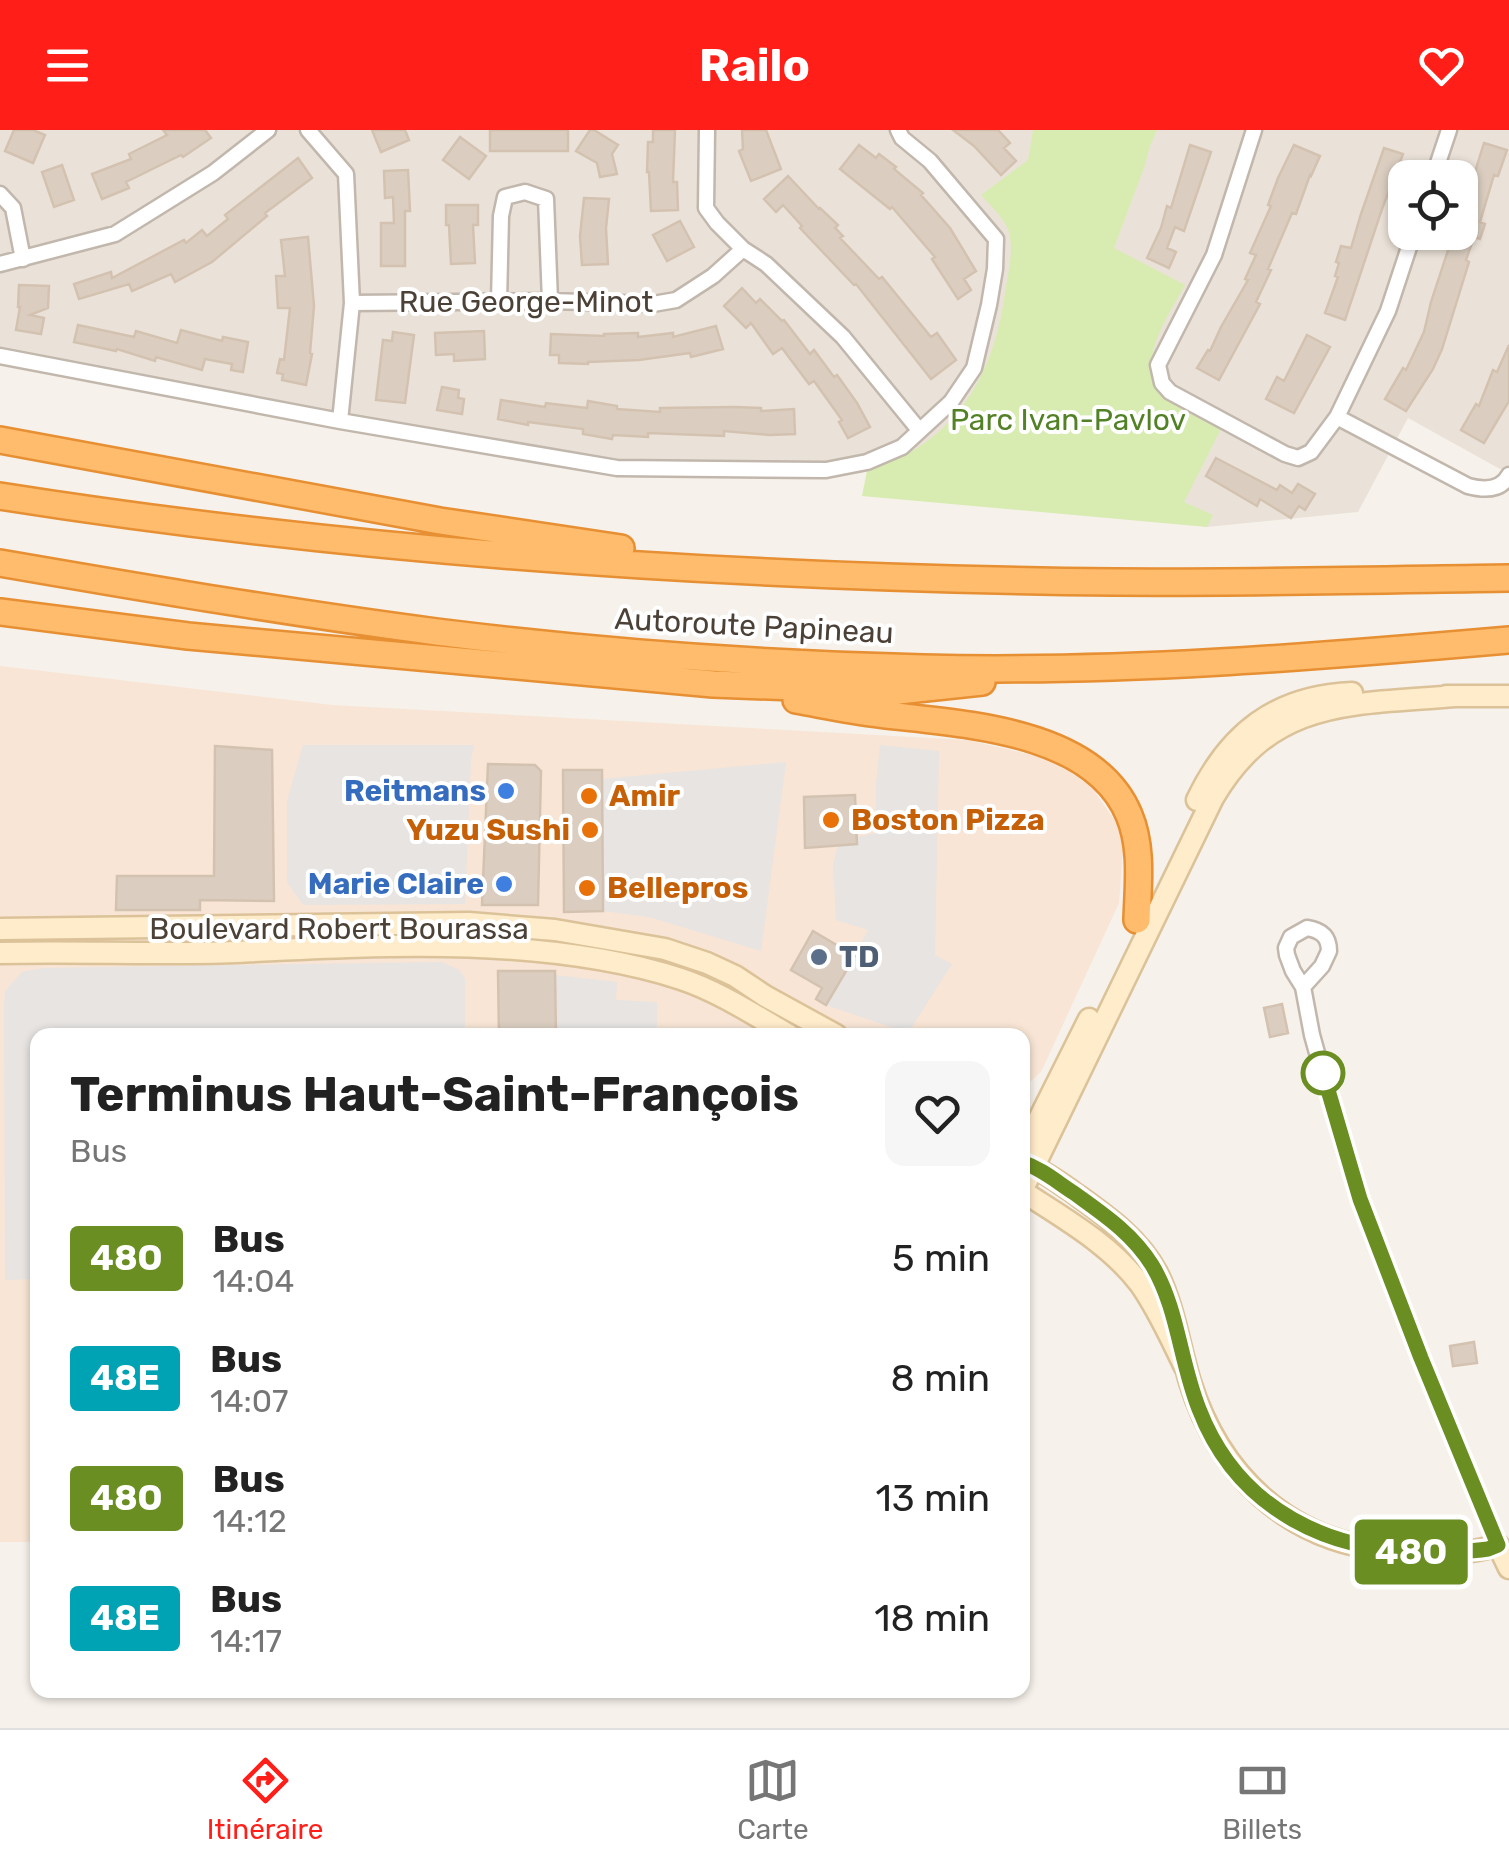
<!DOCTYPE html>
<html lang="fr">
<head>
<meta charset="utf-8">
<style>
	body { margin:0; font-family:Rubik,sans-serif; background:#f6f6f6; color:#222; height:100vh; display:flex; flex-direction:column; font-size:38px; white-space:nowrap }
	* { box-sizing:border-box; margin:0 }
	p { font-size:32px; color:#767676 }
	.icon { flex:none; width:55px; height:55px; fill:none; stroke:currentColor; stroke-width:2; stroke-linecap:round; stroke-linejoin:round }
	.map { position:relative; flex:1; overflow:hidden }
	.drawer { position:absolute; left:30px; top:898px; width:1000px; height:670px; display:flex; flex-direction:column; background:#fff; border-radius:20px; box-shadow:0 2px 8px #0004 }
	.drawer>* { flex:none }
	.badge { padding:0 20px; border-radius:8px; font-size:35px; line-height:65px }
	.tools { position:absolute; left:1388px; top:30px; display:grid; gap:20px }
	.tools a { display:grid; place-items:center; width:90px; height:90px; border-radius:20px; background:#fff; box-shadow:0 2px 8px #0004; font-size:50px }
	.map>.badge { position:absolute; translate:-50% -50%; box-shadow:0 0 0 5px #fff }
	.round { display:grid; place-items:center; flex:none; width:105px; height:105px; border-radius:20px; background:#f6f6f6 }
	.summary { display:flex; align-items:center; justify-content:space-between; height:170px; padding:0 40px }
	h1 { font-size:48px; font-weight:700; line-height:75px }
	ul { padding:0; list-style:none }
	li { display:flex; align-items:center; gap:30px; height:120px; padding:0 40px }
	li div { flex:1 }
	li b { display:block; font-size:38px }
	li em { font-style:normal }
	li .badge { min-width:110px; font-weight:700; text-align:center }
	header { display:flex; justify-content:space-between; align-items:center; height:130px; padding:0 40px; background:#ff1f18; color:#fff; font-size:45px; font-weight:700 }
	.tab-bar { display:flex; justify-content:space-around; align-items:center; height:140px; border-top:2px solid #e0e0e0; background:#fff; font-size:28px; color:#767676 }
	.tab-bar a { display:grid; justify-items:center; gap:5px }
	.tab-bar .selected { color:#ff1f18 }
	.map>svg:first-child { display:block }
	.residential { fill:#eae2d8; fill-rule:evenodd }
	.commercial { fill:#f8e5d5 }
	.green { fill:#d8ecb1 }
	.parking { fill:#e7e4e2 }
	.building { fill:#dbcec1; stroke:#d4c2b1; stroke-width:2.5 }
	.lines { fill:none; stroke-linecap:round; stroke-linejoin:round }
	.street-casing { stroke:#c2b7ac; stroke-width:19 }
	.secondary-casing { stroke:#dbc299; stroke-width:25 }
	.highway-casing { stroke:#e78f33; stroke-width:30 }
	.street { stroke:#fff; stroke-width:14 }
	.secondary { stroke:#ffeccb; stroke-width:20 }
	.highway { stroke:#ffbc6c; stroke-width:25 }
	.line-casing { stroke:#fff; stroke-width:22 }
	.line { stroke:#6b8e23; stroke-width:15 }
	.shop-dot { fill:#3f7fe0; stroke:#fff; stroke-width:4 }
	.food-dot { fill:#e8710a; stroke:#fff; stroke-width:4 }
	.service-dot { fill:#5c6f8a; stroke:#fff; stroke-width:4 }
	.stop-dot { fill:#fff; stroke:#6b8e23; stroke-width:5 }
	.labels { text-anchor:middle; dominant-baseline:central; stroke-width:8; stroke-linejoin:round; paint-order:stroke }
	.street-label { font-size:30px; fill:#4b4137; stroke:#fff }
	.park-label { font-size:30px; fill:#538126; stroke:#fff }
	.shop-label { font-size:30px; font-weight:bold; fill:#366cbe; stroke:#fff; text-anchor:end }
	.food-label { font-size:30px; font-weight:bold; fill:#c56008; stroke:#fff; text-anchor:start }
	.service-label { font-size:30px; font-weight:bold; fill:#4e5e75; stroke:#fff; text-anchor:start }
</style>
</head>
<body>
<header><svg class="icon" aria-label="menu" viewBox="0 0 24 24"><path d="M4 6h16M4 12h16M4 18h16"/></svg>Railo<svg class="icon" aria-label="heart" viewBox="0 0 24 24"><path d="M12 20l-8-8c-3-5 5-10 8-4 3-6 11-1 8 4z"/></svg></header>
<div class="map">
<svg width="1509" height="1598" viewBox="0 0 1509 1598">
	<rect width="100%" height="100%" fill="#f6f1ea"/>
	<path class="residential" d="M 0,0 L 1509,0 L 1509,339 L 1500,339 L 1408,288 L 1358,382 L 1207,397 L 867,341 L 617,338 L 0,226 ZM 1405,48 L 1460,48 L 1460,102 L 1405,102 Z"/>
	<path class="commercial" d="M 0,536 L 332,575 L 967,610 L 1049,629 L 1090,655 L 1124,704 L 1119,773 L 1041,942 L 1023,958 L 1022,905 L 38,905 L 37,1412 L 0,1412 Z"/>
	<path class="green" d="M 1033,0 L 1157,0 L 1150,16 L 1144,38 L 1114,118 L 1185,155 C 1166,190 1128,242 1172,273 C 1187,283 1205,291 1221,299 L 1184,372 L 1213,385 L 1207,397 L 862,366 L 867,341 C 881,335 896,330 909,323 C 970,288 996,229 1005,163 C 1008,143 1014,122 1009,102 C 1005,89 990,75 981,65 L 1028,30 Z"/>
	<path class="parking" d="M 303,615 L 474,615 L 471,630 L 465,774 L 303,775 L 287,752 L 287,671 Z
		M 880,615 L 939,621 L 935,825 L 952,834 L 908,903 L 826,875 L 868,800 L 836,790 L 833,734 L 839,711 L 876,703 L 876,654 Z
		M 786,632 L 761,821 L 649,787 L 603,781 L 602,649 Z
		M 442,832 L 459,840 L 465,848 L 465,905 L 38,905 L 37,1149 L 5,1150 L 4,876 L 5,861 L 22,842 L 43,838 Z
		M 555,845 L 617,852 L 616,870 L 657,872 L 657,905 L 556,905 Z"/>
	<path class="building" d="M 14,0 L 33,0 L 45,5 L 33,33 L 5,21 Z
		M 163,0 L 205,0 L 211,8 L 183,27 L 181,25 L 126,52 L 129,58 L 102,69 L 92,44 L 131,29 L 129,24 L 167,5 Z
		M 372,0 L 405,0 L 409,10 L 381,22 Z
		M 490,0 L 568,0 L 568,21 L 490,21 Z
		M 590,0 L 594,0 L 618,15 L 612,24 L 617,44 L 600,47 L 597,33 L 576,21 Z
		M 653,0 L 675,0 L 673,52 L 677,52 L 678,80 L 651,81 L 649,42 L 647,42 L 648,12 L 653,12 Z
		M 742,0 L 766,0 L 781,39 L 751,51 L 739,21 L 743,19 Z
		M 953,0 L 998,0 L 1010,13 L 1004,18 L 1016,31 L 1001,45 L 974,16 Z
		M 460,7 L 486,26 L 469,49 L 443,30 Z
		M 1484,13 L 1507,20 L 1498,46 L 1494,45 L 1480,92 L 1485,94 L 1480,109 L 1474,107 L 1466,130 L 1469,132 L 1442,219 L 1433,239 L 1406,281 L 1385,269 L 1403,238 L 1406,240 L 1424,202 L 1431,172 L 1454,102 L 1460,102 L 1460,90 Z
		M 859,15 L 876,28 L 879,24 L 896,37 L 894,39 L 923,63 L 921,65 L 950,98 L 976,141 L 964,149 L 971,160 L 958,169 L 932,129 L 935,127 L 892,77 L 890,79 L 840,39 Z
		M 1190,15 L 1211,22 L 1184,101 L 1175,97 L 1167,118 L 1176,122 L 1169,138 L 1147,128 L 1161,98 L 1167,76 L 1171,78 Z
		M 1294,15 L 1320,26 L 1311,46 L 1310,45 L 1296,84 L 1292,83 L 1268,139 L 1271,140 L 1256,172 L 1260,174 L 1219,250 L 1197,238 L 1208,220 L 1210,221 L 1221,197 L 1248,150 L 1245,149 L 1256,125 L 1250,123 L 1271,76 L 1268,75 L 1278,48 Z
		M 1384,18 L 1403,24 L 1382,79 L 1345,190 L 1325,183 L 1338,147 L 1335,146 L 1339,133 L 1336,132 L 1341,116 L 1351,118 L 1361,84 Z
		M 298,28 L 312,48 L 265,83 L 267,86 L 212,132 L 175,152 L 171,144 L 132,161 L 129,154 L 79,169 L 74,154 L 111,142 L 112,148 L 184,110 L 186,113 L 202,100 L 207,106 L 228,89 L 225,85 Z
		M 62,35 L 74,70 L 54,77 L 42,42 Z
		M 408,40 L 410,81 L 405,81 L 405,136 L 381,136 L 381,93 L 394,93 L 393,67 L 385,68 L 384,41 Z
		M 788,46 L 819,79 L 820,78 L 838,95 L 835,98 L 843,106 L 840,108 L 879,149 L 882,147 L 931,207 L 937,203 L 956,230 L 931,249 L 856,154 L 854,155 L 800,98 L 802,96 L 783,75 L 776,82 L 764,69 Z
		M 584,68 L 609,69 L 606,98 L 608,134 L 582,135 L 580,106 Z
		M 446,75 L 478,75 L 478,95 L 473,95 L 475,133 L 451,134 L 449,95 L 446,95 Z
		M 680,91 L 694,117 L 667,131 L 653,105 Z
		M 308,107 L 314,176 L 310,223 L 312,224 L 306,255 L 282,250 L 283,244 L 277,243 L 280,229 L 284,230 L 290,178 L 278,178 L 276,146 L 285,146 L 281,110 Z
		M 19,155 L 49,156 L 48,178 L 30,185 L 44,188 L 41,204 L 16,200 L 20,177 L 18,177 Z
		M 742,158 L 756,173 L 760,169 L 782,191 L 784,190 L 810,224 L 814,220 L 834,247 L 837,245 L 857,273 L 870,297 L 848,308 L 839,292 L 842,290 L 814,251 L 809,254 L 782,218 L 773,224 L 751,193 L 746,198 L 724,176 Z
		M 78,195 L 134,207 L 136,201 L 177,213 L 181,200 L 222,211 L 223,207 L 248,212 L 243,242 L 231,240 L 232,234 L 205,229 L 202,240 L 156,227 L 155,231 L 117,219 L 116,221 L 74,212 Z
		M 716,196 L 723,219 L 691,227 L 690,223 L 639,230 L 588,232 L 588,234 L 559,233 L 559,225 L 550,225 L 551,204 L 604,206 L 604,204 L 638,203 L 638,207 L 673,203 L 673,207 Z
		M 484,201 L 485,229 L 454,231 L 454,224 L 436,225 L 435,203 Z
		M 393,202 L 414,205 L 405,273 L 376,270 L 383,210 L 392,211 Z
		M 1307,205 L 1330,217 L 1294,283 L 1266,269 L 1277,247 L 1284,251 Z
		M 1509,215 L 1509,271 L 1484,313 L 1461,300 L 1476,274 L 1479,276 L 1493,240 L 1497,242 Z
		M 442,257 L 459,260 L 458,268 L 464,269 L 462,284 L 437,280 Z
		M 501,270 L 545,277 L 546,273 L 587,278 L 588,271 L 617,276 L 617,279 L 660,282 L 660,278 L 735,277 L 761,278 L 761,281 L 794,279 L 795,304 L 770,305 L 724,301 L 724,306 L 648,303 L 648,307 L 613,305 L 612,309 L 583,304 L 583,299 L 528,292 L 528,295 L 498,289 Z
		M 1216,328 L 1277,360 L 1280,355 L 1292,363 L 1298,354 L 1315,364 L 1305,380 L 1299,376 L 1291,388 L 1260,369 L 1257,376 L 1206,346 Z
		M 215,616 L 272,620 L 274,771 L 200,770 L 200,780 L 116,780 L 117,746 L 214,746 Z
		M 488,634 L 535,635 L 541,641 L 538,775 L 482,775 Z
		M 563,640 L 602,640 L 603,781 L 564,782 Z
		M 855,665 L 857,714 L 805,718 L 804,667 Z
		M 813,801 L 855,826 L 826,875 L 816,869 L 822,858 L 791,840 Z
		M 498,841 L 555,841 L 556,905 L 499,905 Z
		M 1282,874 L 1288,903 L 1270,907 L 1264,878 Z
		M 1474,1212 L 1477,1233 L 1453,1236 L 1450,1216 Z"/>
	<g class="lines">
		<g class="street-casing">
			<path id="street" d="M 308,0 L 346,44 L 352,173 L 340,291
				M 707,0 L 706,78 L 717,93 L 743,119 L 766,134 L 843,207 L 919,300
				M 1254,0 L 1214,125 L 1158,235 L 1162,253 L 1170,262 L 1285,324 L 1298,328 L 1311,322 L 1337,287 L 1388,181 L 1414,102
				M 1433,48 L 1449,0
				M 0,64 L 13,78 L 23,129
				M 0,134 L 115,104 L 213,43 L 268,0
				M 499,172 L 501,86 L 505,67 L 525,62 L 546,69 L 550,171
				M 352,173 L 550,171 L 653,174 L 676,170 L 713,146 L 743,119
				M 0,226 L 340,291 L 617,338 L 826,340 L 867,332 L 902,317 L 951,272 L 974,238 L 989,175 L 995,139 L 996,109 L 930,31 L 902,8 L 898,0
				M 1337,287 L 1468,356 C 1483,360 1501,361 1509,345
				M 1303,857 L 1322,836 L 1329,821 C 1329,806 1320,800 1307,798 L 1291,807 L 1286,818 L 1287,825 L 1293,841 L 1303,857 L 1312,905 L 1344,1019 L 1360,1069 L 1396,1165 L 1498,1415"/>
		</g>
		<g class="secondary-casing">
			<path id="secondary" d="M 1446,566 L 1509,566
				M 1197,670 C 1229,603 1276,566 1352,563
				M 0,799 L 469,793 L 555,800 L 665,819 L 707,833 L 735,846 L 765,866 L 836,905
				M 0,823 C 78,821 157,825 236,822 C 378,815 545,805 681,849 C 720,862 754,885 789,905
				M 1022,1023 L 1089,889
				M 1024,1033 C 1041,1039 1055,1050 1070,1060 C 1103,1084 1137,1106 1157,1143 C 1174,1177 1179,1216 1190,1252 C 1219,1344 1287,1410 1385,1420 C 1418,1424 1467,1426 1498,1415 L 1509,1438
				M 1185,1237 C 1171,1209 1158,1179 1140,1154 C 1110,1114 1063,1088 1022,1061 L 1213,668 C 1272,567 1351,575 1455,566"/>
		</g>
		<g class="highway-casing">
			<path id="highway" d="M 0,310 L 440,391 L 621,418
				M 0,366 C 368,424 741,448 1114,452 C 1245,453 1377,450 1509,448
				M 0,433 C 145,458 291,483 437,502 C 598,522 761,534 923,538 C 1119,543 1314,527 1509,510
				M 0,482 L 188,506 L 713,554 L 898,561 L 982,552
				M 796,570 C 824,575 851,581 879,584 C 958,594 1093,598 1129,685 C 1143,718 1138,756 1137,790"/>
		</g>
		<use href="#street" class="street"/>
		<use href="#secondary" class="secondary"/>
		<use href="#highway" class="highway"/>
	</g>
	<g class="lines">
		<g class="line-casing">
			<path id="line" d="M 1022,1032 C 1042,1039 1057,1052 1074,1063 C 1103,1084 1132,1103 1152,1135 C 1178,1178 1180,1232 1199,1279 C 1238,1380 1330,1424 1435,1422 C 1452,1421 1470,1422 1488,1419 L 1498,1415 L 1421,1228 L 1360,1069 L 1323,943"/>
		</g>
		<use href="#line" class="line"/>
	</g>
	<g class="shop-dot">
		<circle cx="506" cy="661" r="10"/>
		<circle cx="504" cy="754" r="10"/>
	</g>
	<g class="food-dot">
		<circle cx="589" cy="666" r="10"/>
		<circle cx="831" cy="690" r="10"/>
		<circle cx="590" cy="700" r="10"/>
		<circle cx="587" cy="758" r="10"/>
	</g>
	<circle class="service-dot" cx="819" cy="827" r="10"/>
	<circle class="stop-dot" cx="1323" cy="943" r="20"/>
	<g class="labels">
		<g class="street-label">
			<text x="526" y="172">Rue George-Minot</text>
			<text transform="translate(754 496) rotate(3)">Autoroute Papineau</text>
			<text x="339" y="799">Boulevard Robert Bourassa</text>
		</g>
		<g class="park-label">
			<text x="1068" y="290">Parc Ivan-Pavlov</text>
		</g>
		<g class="shop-label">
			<text x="486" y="661">Reitmans</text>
			<text x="484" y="754">Marie Claire</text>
		</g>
		<g class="food-label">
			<text x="609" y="666">Amir</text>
			<text x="851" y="690">Boston Pizza</text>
			<text x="570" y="700" text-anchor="end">Yuzu Sushi</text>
			<text x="607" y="758">Bellepros</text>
		</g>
		<g class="service-label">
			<text x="839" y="827">TD</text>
		</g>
	</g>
</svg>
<div class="tools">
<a><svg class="icon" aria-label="locate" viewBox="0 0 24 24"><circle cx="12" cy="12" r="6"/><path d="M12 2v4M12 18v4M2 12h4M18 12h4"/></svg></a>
</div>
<b class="badge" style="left:1411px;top:1422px;background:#6b8e23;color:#fff">48O</b>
<section class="drawer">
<div class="summary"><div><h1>Terminus Haut-Saint-François</h1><p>Bus</p></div><a class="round"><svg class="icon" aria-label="heart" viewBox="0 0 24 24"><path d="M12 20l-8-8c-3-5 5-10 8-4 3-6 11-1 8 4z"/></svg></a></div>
<ul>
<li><span class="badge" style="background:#6b8e23;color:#fff">48O</span><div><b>Bus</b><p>14:04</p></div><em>5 min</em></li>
<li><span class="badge" style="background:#00a3b4;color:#fff">48E</span><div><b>Bus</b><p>14:07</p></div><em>8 min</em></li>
<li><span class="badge" style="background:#6b8e23;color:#fff">48O</span><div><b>Bus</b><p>14:12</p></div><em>13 min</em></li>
<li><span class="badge" style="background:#00a3b4;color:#fff">48E</span><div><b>Bus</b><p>14:17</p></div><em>18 min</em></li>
</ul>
</section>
</div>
<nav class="tab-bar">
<a class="selected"><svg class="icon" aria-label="directions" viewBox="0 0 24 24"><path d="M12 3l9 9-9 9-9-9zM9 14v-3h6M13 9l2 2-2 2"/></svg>Itinéraire</a>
<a><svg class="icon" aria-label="map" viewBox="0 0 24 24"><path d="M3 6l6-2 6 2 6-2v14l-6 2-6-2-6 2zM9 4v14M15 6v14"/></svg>Carte</a>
<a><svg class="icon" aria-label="tickets" viewBox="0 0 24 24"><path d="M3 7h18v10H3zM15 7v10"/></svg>Billets</a>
</nav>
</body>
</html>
